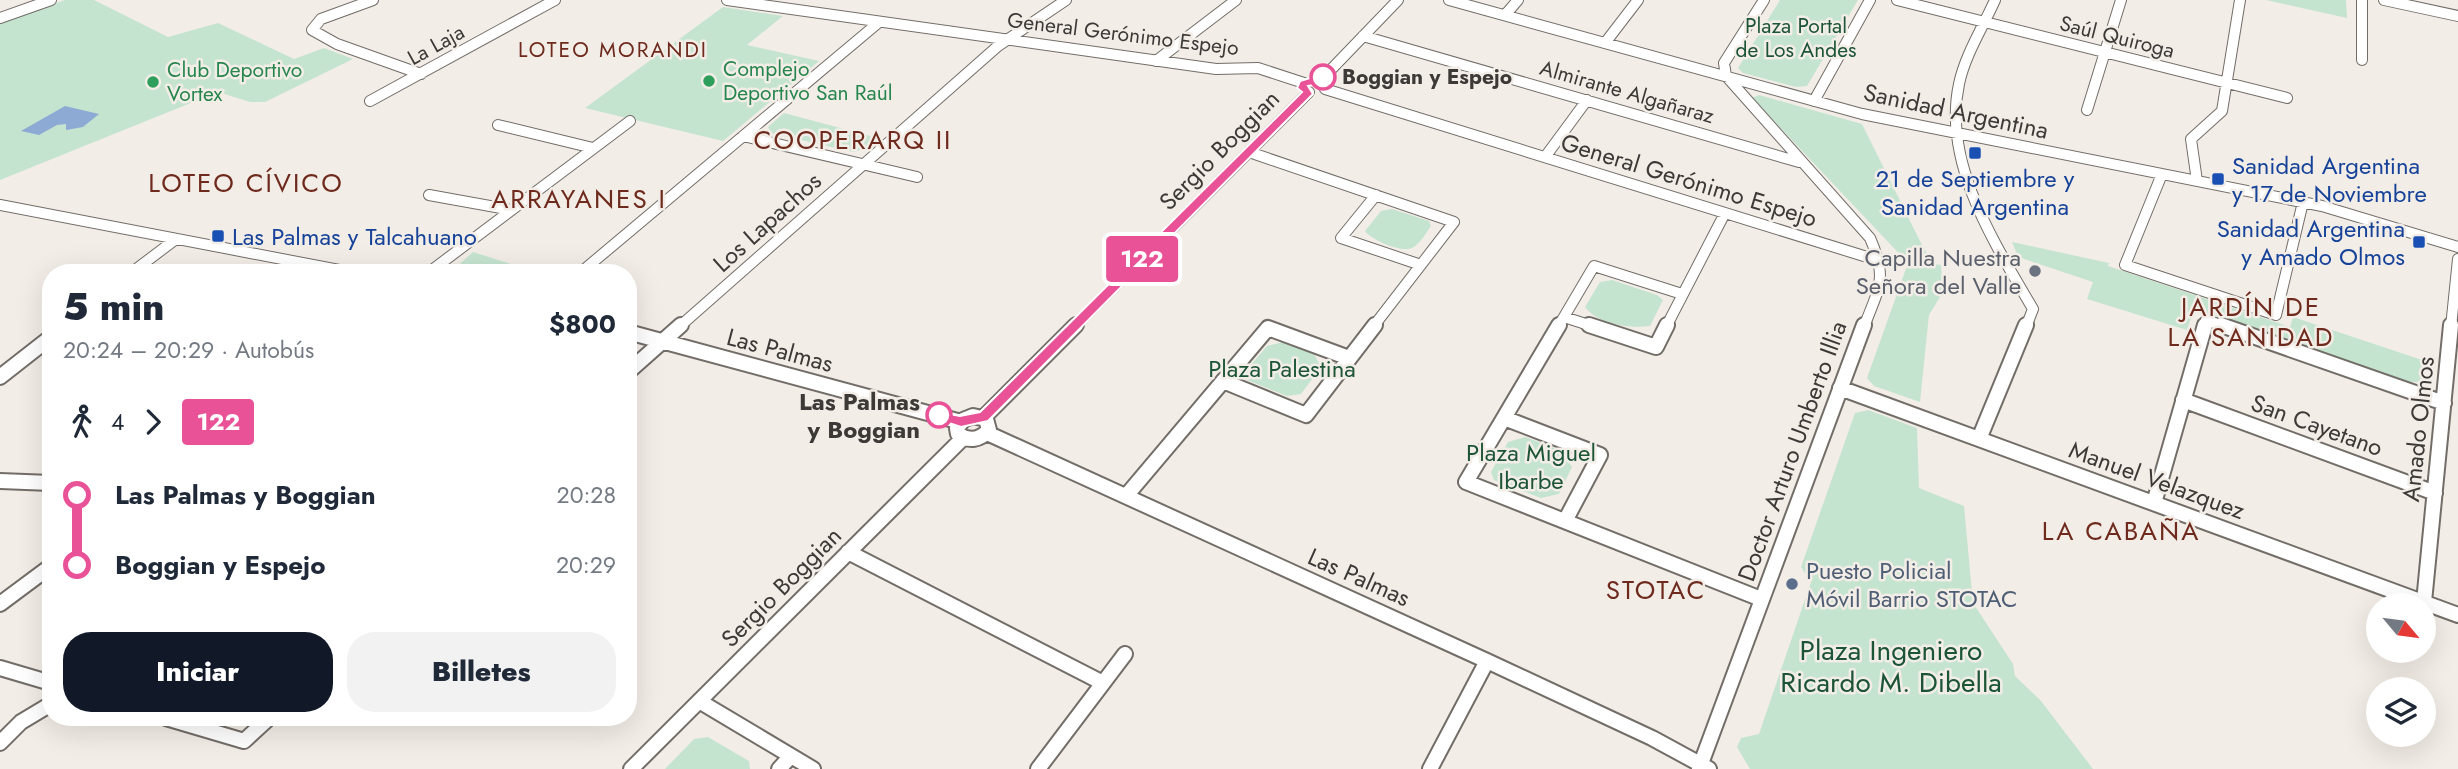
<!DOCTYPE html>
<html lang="es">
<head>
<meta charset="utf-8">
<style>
	body { margin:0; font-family:Jost,sans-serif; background:#f2f2f3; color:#1f2937; height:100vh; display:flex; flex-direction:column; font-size:26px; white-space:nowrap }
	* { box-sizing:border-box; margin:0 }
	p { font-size:23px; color:#747a83 }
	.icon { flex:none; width:38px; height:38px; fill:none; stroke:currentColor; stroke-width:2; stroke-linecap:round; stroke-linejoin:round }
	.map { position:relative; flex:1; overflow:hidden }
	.side { position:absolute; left:42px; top:264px; width:595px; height:462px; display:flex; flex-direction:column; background:#fff; border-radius:28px; box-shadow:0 7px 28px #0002 }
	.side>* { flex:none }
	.badge { padding:0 14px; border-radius:5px; font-size:24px; line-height:46px }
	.needle { width:46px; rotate:119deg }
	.tools { position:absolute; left:2366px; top:593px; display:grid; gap:14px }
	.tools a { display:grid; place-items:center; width:70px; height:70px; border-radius:50%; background:#fff; box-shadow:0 7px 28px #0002; font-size:35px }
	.map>.badge { position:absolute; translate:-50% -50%; box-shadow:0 0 0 4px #fff }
	.legs { display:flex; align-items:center; gap:10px; height:77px; padding:0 21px; font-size:23px }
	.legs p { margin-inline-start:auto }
	.headline { display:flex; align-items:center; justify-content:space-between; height:119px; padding:0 21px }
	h1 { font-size:38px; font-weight:800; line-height:52px }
	.primary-button { display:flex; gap:14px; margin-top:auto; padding:14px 21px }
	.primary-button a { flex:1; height:80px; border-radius:28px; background:#111827; color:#fff; font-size:28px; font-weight:800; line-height:80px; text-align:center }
	.primary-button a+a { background:#f2f2f3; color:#1f2937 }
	ul { padding:0 21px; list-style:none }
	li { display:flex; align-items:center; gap:24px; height:70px; font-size:26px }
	li i { display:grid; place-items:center; width:10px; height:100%; margin:0 9px; background:currentColor }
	li i::after { content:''; width:18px; height:18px; margin:-9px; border:5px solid; border-radius:50%; background:#fff }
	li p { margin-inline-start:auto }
	li:first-child i { background:linear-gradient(#0000 50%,currentColor 0) }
	li:last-child i { background:linear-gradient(currentColor 50%,#0000 0) }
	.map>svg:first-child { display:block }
	.green { fill:#c5e4cf }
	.water { fill:#8daad4 }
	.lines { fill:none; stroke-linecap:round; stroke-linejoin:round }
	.minor-far1-casing { stroke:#736d68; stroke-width:12 }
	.minor-casing { stroke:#736d68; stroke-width:18 }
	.minor-far1 { stroke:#fff; stroke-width:10 }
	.minor { stroke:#fff; stroke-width:14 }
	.line-1 { fill:#e95297; stroke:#fff; stroke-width:2 }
	.stop-1-dot { fill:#fff; stroke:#e95297; stroke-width:3.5 }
	.leisure-dot { fill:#2e9e5b; stroke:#f3ede7; stroke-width:2.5 }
	.transit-dot { fill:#1a4fb4; stroke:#f3ede7; stroke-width:2.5 }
	.worship-dot { fill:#6b7280; stroke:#f3ede7; stroke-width:2.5 }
	.service-dot { fill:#5c6f8a; stroke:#f3ede7; stroke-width:2.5 }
	.labels { text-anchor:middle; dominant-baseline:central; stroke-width:5; stroke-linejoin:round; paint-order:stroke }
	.far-park-label { font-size:21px; fill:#1c5536; stroke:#f3ede7 }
	.far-street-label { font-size:21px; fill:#3c3937; stroke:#f3ede7 }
	.far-neighbourhood-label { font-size:21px; letter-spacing:2px; fill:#6e2a1d; stroke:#f3ede7 }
	.far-leisure-label { font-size:21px; fill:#27864d; stroke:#f3ede7; text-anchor:start }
	.far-stop-label { font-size:21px; font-weight:bold; fill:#3c3937; stroke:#f3ede7; text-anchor:start }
	.street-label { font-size:24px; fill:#3c3937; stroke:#f3ede7 }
	.transit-label { font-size:24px; fill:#164399; stroke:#f3ede7; text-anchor:start }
	.worship-label { font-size:24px; fill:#5b616d; stroke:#f3ede7; text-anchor:end }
	.park-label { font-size:24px; fill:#1c5536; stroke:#f3ede7 }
	.stop-label { font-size:24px; font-weight:bold; fill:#3c3937; stroke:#f3ede7; text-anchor:end }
	.service-label { font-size:24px; fill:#4e5e75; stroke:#f3ede7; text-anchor:start }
	.neighbourhood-label { font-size:26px; letter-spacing:2px; fill:#6e2a1d; stroke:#f3ede7 }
	.near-park-label { font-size:28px; fill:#1c5536; stroke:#f3ede7 }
</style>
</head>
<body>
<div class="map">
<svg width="2458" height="769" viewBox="0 0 2458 769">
	<rect width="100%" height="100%" fill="#f3ede7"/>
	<path class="green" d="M 65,0 L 94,0 L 168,37 L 218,23 L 294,59 L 324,48 L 353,59 L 265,102 L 250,102 L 218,92 L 0,180 L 0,23 Z
		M 1780,0 L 1858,0 L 1807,86 L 1796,87 L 1743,73 L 1738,68 Z
		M 2266,0 L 2346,0 L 2347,18 Z
		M 723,7 L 783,16 L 747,45 L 819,61 L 723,141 L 585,108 Z
		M 1759,95 L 1862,124 L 1923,247 L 1934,264 L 1941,265 L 1943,292 L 1929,315 L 1920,402 L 1874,386 L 1867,378 L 1908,263 L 1752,98 Z
		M 784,113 L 878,138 L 865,149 L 853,152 L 771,133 L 768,127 Z
		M 1392,209 L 1429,221 L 1431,226 C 1426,233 1420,244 1412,248 C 1402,253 1371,240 1365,231 L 1381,211 Z
		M 2012,242 L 2109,263 L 2108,266 L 2290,327 L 2293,317 L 2425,361 L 2422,382 L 2406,382 L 2194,309 L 2187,330 L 2087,299 L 2093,282 L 2018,257 Z
		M 473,252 L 539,273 L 450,273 Z
		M 1612,280 L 1657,295 L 1663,300 L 1650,326 C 1631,329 1597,324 1585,307 L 1600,282 Z
		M 1283,342 L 1314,354 L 1321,367 L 1301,394 L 1287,396 L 1247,380 L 1245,372 L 1267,346 Z
		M 1868,410 L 1917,428 L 1919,488 L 1964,506 L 1973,603 L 2013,664 L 2015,676 L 2041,701 L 2093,769 L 1750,769 L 1737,747 L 1741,738 L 1759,734 L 1811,582 L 1801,567 L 1855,413 Z
		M 1525,437 L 1561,450 L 1572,467 L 1559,494 L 1541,498 L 1494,480 L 1491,472 L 1508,442 Z
		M 708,737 L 749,761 L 750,769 L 665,769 L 694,739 Z"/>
	<path class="water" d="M 65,106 L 99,114 L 83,127 L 66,130 L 66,124 L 57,125 L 39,135 L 21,131 Z"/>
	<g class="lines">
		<g class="minor-far1-casing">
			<path id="minor-far1" d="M 373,0 L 321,19 L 312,30 L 337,44 L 421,74
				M 727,0 L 1216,69 L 1258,68 L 1304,83
				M 1449,0 L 1862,114 L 2322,206 L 2458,247
				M 1764,0 L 1724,63 L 1726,76 L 1870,238 C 1888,279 1879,287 1864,327
				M 1897,0 L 2287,98
				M 1995,0 C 1983,27 1965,55 1959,84 C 1942,163 1995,244 2033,309 L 2026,327
				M 2362,0 L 2362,60
				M 2384,0 L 2458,16
				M 1505,15 L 1518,0
				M 0,18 L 51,0
				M 1363,36 L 1799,162
				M 1605,43 L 1638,0
				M 1156,61 L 1236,0
				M 1320,81 L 1398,0
				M 1325,89 L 1880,261
				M 370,101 L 555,0
				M 1814,101 L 1870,0
				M 2087,110 L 2121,0
				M 498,125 L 593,148
				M 743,136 L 917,177
				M 1249,152 L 1454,222 L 1373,327
				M 1545,157 L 1587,100
				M 2162,174 L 2125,265 L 2276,315 L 2303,202
				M 2197,181 L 2191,139 L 2222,111 L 2240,0
				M 429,195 L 512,210
				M 1376,195 L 1341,238 L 1421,265
				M 0,205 L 355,273
				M 131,273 L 176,239
				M 428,273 L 630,121
				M 580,273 L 878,23
				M 1564,317 L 1595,327
				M 679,327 L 998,46 L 1066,0
				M 1074,327 L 1309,92
				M 1558,327 L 1594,266 L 1682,294
				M 1666,327 L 1725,213
				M 2204,327 L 2206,320 L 2226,327
				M 2451,327 L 2458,259"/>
		</g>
		<g class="minor-casing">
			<path id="minor" d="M 1559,325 L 1466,482 L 1761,599
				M 1589,325 L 1656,347 L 1667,325
				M 2221,325 L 2444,403
				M 628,332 L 961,422
				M 628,372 L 681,325
				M 0,377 L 51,337
				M 1223,381 L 1306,415 L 1375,325
				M 1840,388 L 2458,615
				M 2183,400 L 2435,493
				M 973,416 L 986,419 L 989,430 C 980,440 969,442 958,434 L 957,428 L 963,420 Z
				M 983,418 L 1076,325
				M 1504,418 L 1600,455 L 1565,521
				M 987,433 L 1487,661 L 1652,738 L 1709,769
				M 1979,439 L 2026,325
				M 0,481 L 51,483
				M 1126,496 L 1268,328 L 1349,358
				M 2154,503 L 2205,325
				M 848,552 L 1103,683
				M 2424,602 L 2451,325
				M 0,604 L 51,566
				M 0,668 L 51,683
				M 699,701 L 813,769
				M 166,718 L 244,741 L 269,718
				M 0,743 L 21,722 L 51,704
				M 631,769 L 963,438
				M 779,769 L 791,756
				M 1038,769 L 1125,654
				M 1430,769 L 1487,661
				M 1699,769 L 1864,325"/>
		</g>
		<use href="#minor-far1" class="minor-far1"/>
		<use href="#minor" class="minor"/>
	</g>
	<path class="line-1" d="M 1323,74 L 1329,77 L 1324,83 L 1308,86 L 1313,94 L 988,421 L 961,427 L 934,418 L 934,411 L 960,416 L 980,412 L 1302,92 L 1297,88 L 1300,81 Z"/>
	<g class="stop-1-dot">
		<circle cx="1323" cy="77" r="12"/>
		<circle cx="939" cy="415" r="12"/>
	</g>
	<g class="leisure-dot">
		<circle cx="709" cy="81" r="7"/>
		<circle cx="153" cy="82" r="7"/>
	</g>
	<g class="transit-dot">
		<rect x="1968" y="146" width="14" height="14" rx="3.5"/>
		<rect x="2211" y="172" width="14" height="14" rx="3.5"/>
		<rect x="211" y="229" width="14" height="14" rx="3.5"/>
		<rect x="2412" y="235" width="14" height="14" rx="3.5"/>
	</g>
	<circle class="worship-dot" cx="2035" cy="271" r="7"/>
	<circle class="service-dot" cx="1792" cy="584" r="7"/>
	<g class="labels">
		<g class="far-park-label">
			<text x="1796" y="26">Plaza Portal<tspan x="1796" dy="24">de Los Andes</tspan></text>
		</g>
		<g class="far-street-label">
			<text transform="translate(1123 34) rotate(7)">General Gerónimo Espejo</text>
			<text transform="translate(2117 37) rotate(14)">Saúl Quiroga</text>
			<text transform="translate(436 45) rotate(-29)">La Laja</text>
			<text transform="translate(1627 92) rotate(16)">Almirante Algañaraz</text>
		</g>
		<g class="far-neighbourhood-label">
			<text x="613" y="50">LOTEO MORANDI</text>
		</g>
		<g class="far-leisure-label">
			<text x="723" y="69">Complejo<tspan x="723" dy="24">Deportivo San Raúl</tspan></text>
			<text x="167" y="70">Club Deportivo<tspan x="167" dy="24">Vortex</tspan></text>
		</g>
		<g class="far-stop-label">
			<text x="1342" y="77">Boggian y Espejo</text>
		</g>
		<g class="street-label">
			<text transform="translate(1956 111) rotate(12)">Sanidad Argentina</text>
			<text transform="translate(1219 150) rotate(-45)">Sergio Boggian</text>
			<text transform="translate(1689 180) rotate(17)">General Gerónimo Espejo</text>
			<text transform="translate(767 222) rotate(-42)">Los Lapachos</text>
			<text transform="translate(780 350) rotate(15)">Las Palmas</text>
			<text transform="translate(2317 425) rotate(20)">San Cayetano</text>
			<text transform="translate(2418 429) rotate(-84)">Amado Olmos</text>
			<text transform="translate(1792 451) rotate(-70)">Doctor Arturo Umberto Illia</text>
			<text transform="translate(2157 480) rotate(20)">Manuel Velazquez</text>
			<text transform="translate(1359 577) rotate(24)">Las Palmas</text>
			<text transform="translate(781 587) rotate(-45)">Sergio Boggian</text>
		</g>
		<g class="transit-label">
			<text x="2232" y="165">Sanidad Argentina<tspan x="2232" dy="28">y 17 de Noviembre</tspan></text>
			<text x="1975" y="178" text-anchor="middle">21 de Septiembre y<tspan x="1975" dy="28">Sanidad Argentina</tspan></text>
			<text x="2405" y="228" text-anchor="end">Sanidad Argentina<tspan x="2405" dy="28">y Amado Olmos</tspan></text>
			<text x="232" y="236">Las Palmas y Talcahuano</text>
		</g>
		<g class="worship-label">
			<text x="2021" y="257">Capilla Nuestra<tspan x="2021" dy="28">Señora del Valle</tspan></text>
		</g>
		<g class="park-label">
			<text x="1282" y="368">Plaza Palestina</text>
			<text x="1531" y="452">Plaza Miguel<tspan x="1531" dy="28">Ibarbe</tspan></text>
		</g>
		<g class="stop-label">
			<text x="920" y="401">Las Palmas<tspan x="920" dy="28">y Boggian</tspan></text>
		</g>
		<g class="service-label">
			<text x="1806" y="570">Puesto Policial<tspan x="1806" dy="28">Móvil Barrio STOTAC</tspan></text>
		</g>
		<g class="neighbourhood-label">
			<text x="853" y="140">COOPERARQ II</text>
			<text x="246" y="183">LOTEO CÍVICO</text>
			<text x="579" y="199">ARRAYANES I</text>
			<text x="2251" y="307">JARDÍN DE<tspan x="2251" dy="30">LA SANIDAD</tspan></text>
			<text x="2121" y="531">LA CABAÑA</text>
			<text x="1656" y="590">STOTAC</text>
		</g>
		<g class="near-park-label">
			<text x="1891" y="650">Plaza Ingeniero<tspan x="1891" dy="32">Ricardo M. Dibella</tspan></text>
		</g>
	</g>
</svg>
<div class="tools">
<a><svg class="needle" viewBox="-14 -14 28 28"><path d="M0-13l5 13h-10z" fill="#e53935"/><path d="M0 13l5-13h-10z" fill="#747a83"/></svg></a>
<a><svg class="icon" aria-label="layers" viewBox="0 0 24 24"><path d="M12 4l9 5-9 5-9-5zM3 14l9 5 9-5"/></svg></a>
</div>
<b class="badge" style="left:1142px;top:259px;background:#e95297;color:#fff">122</b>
<section class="side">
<div class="headline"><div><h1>5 min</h1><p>20:24 – 20:29 · Autobús</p></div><b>$800</b></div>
<div class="legs"><svg class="icon" aria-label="walk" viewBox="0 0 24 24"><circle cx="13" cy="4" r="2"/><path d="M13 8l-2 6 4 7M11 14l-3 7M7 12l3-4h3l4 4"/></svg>4<svg class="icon" aria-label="forward" viewBox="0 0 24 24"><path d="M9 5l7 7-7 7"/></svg><b class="badge" style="background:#e95297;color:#fff">122</b></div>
<ul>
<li><i style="color:#e95297"></i><b>Las Palmas y Boggian</b><p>20:28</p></li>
<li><i style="color:#e95297"></i><b>Boggian y Espejo</b><p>20:29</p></li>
</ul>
<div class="primary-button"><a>Iniciar</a><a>Billetes</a></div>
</section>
</div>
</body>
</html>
